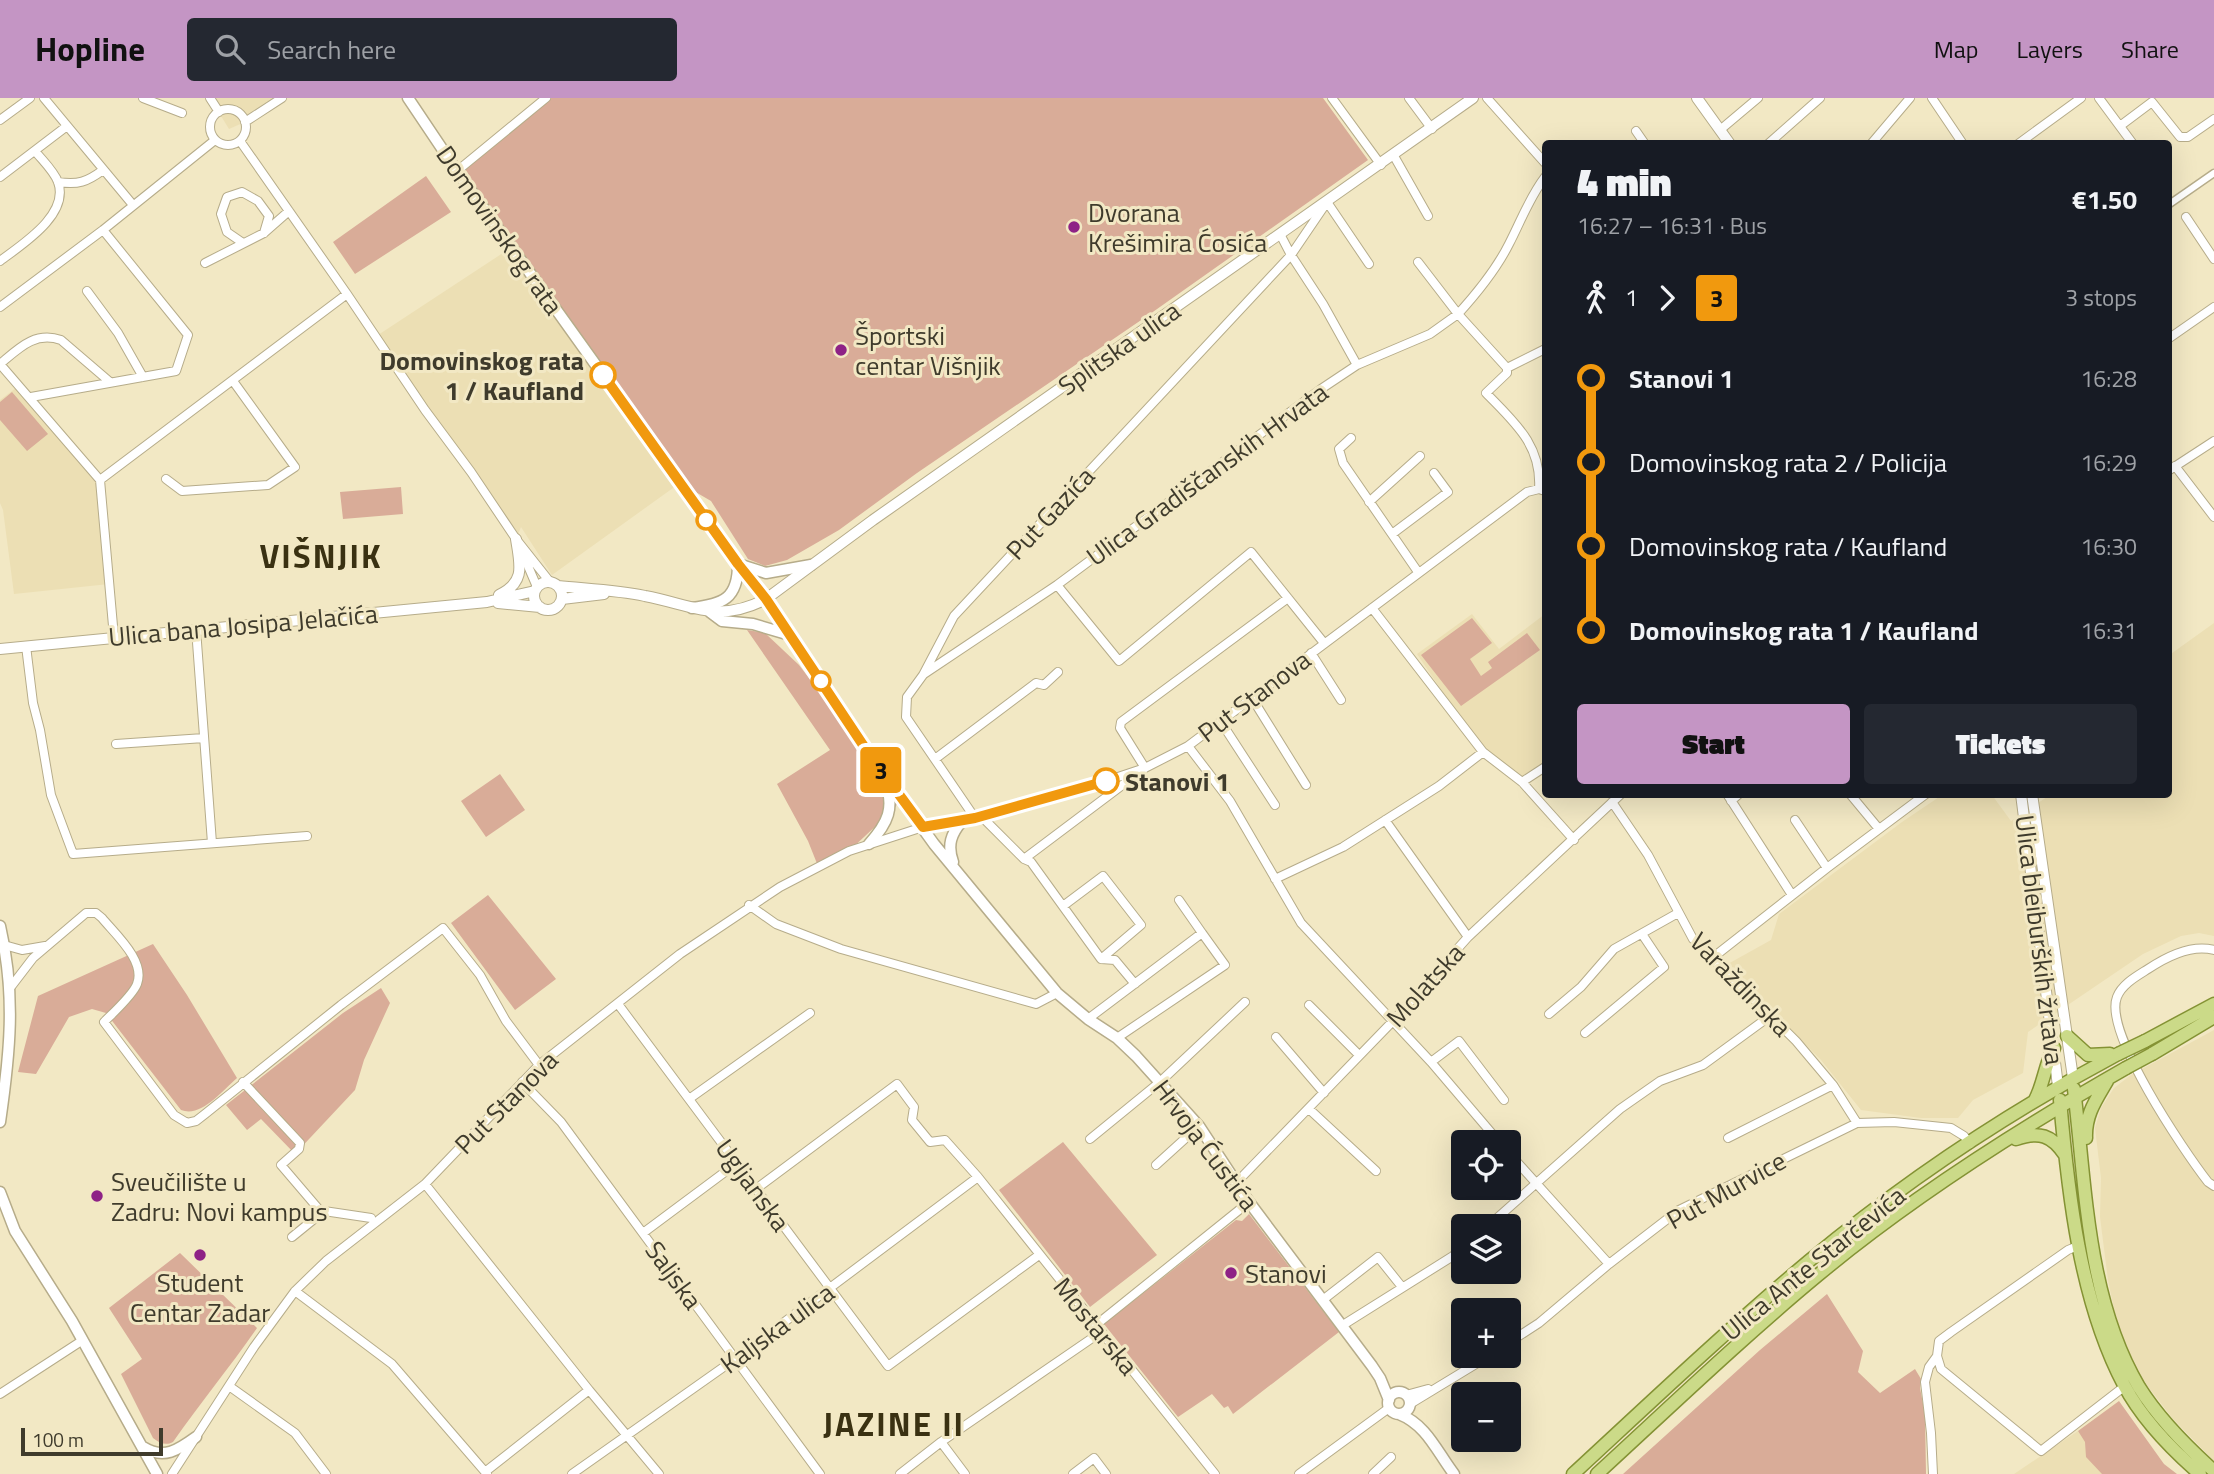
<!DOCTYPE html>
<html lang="en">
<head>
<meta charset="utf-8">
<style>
	body { margin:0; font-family:"Titillium Web",sans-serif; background:#242831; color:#f1f3f6; height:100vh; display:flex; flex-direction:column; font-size:26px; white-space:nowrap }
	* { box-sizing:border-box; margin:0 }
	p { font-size:23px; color:#9ea1a6 }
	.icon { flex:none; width:38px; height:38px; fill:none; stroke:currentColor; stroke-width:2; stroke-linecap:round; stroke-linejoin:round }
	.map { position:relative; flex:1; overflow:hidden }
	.panel { position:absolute; left:1542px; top:42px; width:630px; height:658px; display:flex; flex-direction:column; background:#171b24; border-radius:7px; box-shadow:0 7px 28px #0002 }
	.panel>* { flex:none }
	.badge { padding:0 14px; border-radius:5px; font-size:24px; line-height:46px }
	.buttons { position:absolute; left:1451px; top:1032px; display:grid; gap:14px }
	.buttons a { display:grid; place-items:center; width:70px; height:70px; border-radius:7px; background:#171b24; box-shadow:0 7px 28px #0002; font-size:35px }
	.scale { position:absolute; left:21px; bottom:18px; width:142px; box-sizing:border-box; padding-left:7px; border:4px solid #3f3b2c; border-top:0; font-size:19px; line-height:24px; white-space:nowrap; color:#3f3b2c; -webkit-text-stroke:5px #f2e8c4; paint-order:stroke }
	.map>.badge { position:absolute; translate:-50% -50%; box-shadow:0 0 0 4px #fff }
	.legs { display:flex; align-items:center; gap:10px; height:77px; padding:0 35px; font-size:23px }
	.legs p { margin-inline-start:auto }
	.headline { display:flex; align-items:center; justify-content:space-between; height:119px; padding:0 35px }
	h1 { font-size:38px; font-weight:800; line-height:52px }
	.action { display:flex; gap:14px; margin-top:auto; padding:14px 35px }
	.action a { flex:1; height:80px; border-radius:7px; background:#c495c4; color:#111; font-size:28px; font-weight:800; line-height:80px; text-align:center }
	.action a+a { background:#242831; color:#f1f3f6 }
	ul { padding:0 35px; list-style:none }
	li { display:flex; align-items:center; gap:24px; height:84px; font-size:26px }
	li i { display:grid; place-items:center; width:10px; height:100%; margin:0 9px; background:currentColor }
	li i::after { content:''; width:18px; height:18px; margin:-9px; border:5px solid; border-radius:50%; background:#171b24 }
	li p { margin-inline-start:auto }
	li:first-child i { background:linear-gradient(#0000 50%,currentColor 0) }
	li:last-child i { background:linear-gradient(currentColor 50%,#0000 0) }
	header { display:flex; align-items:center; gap:42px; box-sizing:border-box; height:98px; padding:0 35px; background:#c495c4; color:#111 }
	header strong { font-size:33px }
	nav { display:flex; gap:38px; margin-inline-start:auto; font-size:24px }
	.search { width:490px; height:63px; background:#242831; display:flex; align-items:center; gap:18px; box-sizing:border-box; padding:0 24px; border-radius:7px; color:#9ea1a6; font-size:26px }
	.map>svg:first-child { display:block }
	.built { fill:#ecdfb4 }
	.green { fill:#d9ac98 }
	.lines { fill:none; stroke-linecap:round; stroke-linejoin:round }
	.pedestrian-casing { stroke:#b6ac8a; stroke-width:9 }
	.minor-casing { stroke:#b6ac8a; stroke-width:10 }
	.tertiary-casing { stroke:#b6ac8a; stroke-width:12 }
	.secondary-casing { stroke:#b6ac8a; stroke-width:13 }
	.primary-casing { stroke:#849234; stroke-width:15 }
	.pedestrian { stroke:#fff; stroke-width:6 }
	.minor { stroke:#fff; stroke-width:8 }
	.tertiary { stroke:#fff; stroke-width:10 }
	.secondary { stroke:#fff; stroke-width:10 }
	.primary { stroke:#cbda88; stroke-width:12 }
	.primary-bridge-casing { stroke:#849234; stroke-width:15; stroke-linecap:butt }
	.primary-bridge { stroke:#cbda88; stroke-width:12 }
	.line-1-casing { stroke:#fff; stroke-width:16 }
	.line-1 { stroke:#f1990e; stroke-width:10 }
	.poi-dot { fill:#8e2286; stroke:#f2e8c4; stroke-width:2.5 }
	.stop-1-dot { fill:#fff; stroke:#f1990e; stroke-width:3.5 }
	.labels { text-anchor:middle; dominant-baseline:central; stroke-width:6; stroke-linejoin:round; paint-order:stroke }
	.poi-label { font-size:26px; fill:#3f3b2c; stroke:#f2e8c4; text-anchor:start }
	.street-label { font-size:26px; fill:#3f3b2c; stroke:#f2e8c4 }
	.stop-label { font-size:26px; font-weight:bold; fill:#3f3b2c; stroke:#f2e8c4; text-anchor:end }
	.district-label { font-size:33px; font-weight:bold; letter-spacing:2px; fill:#3a3112; stroke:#f2e8c4 }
</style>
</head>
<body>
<header>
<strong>Hopline</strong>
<div class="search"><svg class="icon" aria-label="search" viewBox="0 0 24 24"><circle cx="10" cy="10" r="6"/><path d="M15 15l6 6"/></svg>Search here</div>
<nav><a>Map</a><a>Layers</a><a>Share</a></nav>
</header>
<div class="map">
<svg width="2214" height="1376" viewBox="0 0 2214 1376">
	<rect width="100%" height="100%" fill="#f2e8c4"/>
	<path class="built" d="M 210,0 L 282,0 L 245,24 L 229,31 Z
		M 512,149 L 680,385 L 552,477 L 521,429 L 516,441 L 375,239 Z
		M 16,290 L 100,382 L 109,486 L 14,496 L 3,412 L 0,405 L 0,302 Z
		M 1472,516 L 1499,551 L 1545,516 L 1545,669 L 1522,684 L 1483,654 L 1417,556 Z
		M 2214,525 L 2214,838 L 2199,835 L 2181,838 L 2143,856 L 2028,934 L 2023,975 L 1973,1002 L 1958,1020 L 1921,1020 L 1861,1012 L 1821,962 L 1726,867 L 1771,842 L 1779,816 L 1902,724 L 1942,697 L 1992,697 L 2011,723 L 2050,697 L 2168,696 L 2168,558 Z
		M 2214,932 L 2214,1363 L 2173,1321 L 2139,1277 L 2117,1226 L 2108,1182 L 2100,1119 L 2101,1080 L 2095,1030 L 2101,1010 L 2114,990 L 2131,977 Z
		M 2078,1333 L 2104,1372 L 2103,1376 L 2014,1376 Z"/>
	<path class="green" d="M 546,0 L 1323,0 L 1368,62 L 1150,216 L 917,375 L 839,432 L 787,462 L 765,468 L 748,461 L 711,403 L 680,385 L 457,73 Z
		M 426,78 L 451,114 L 355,176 L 333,144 Z
		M 12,294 L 48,336 L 27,353 L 0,322 L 0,304 Z
		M 401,389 L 403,416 L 343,421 L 340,394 Z
		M 1472,520 L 1492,545 L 1470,561 L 1481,578 L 1492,570 L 1488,564 L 1527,535 L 1540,552 L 1461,608 L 1421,557 Z
		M 747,532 L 765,535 L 799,567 L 901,700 L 894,711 L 849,753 L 818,768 L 808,743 L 777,686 L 830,652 Z
		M 500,676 L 525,712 L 486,739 L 461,703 Z
		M 488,797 L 556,881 L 515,912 L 451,825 Z
		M 153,846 L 187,897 L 237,980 C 222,993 201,1020 181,1012 L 106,915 L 92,911 L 69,919 L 36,976 L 18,974 L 38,898 Z
		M 381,890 L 390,905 L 364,962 L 355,992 L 295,1056 L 261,1021 L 247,1032 L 226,1007 L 343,915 Z
		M 1063,1044 L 1157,1157 L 1090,1209 L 999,1092 Z
		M 1249,1116 L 1339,1234 L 1233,1316 L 1228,1308 L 1224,1310 L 1212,1296 L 1178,1319 L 1104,1226 L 1236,1122 L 1242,1123 Z
		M 180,1155 L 257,1230 C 230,1269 200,1305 173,1344 C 166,1348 159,1345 153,1340 L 121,1276 L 142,1261 L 109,1210 Z
		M 1827,1196 L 1863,1253 L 1858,1274 L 1880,1295 L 1915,1271 L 1921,1281 L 1920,1290 L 1925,1316 L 1926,1376 L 1623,1376 L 1760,1252 Z
		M 2119,1303 L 2164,1366 L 2177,1376 L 2102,1376 L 2086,1359 L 2085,1344 L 2078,1333 Z"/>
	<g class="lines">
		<g class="pedestrian-casing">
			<path id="pedestrian" d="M 2168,107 L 2214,75"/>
		</g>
		<g class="minor-casing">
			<path id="minor" d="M 44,0 L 133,107
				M 143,0 L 182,15
				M 210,0 L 219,14
				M 1332,0 L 1381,67
				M 1409,0 L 1432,31
				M 1487,0 L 1545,65
				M 1932,0 L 1963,46
				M 2099,0 L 2133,46
				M210 29a18 18 0 1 1 36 0a18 18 0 1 1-36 0Z
				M 0,22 L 30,0
				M 245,24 L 282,0
				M 2120,28 L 2152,4 L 2180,39 L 2188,39 L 2214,21
				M 1720,32 L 1758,0
				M 1636,33 L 1645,46
				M 240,43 L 347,196 L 425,312 L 471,374 L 516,441 L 550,484
				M 1768,46 L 1820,0
				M 1871,46 L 1910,0
				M 2018,46 L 2081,0
				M 1394,58 L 1428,118
				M 457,73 L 546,0
				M 0,79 L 67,28
				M 58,84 C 78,87 87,84 103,72
				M 2186,119 L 2214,161
				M 243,145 L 227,134 L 221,116 L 227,99 L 242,94 L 258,103 L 269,118 L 264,135
				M 0,163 C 21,147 70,117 58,84 C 54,73 42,62 35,53
				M 1418,164 L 1458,216 C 1478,194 1496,172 1509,146 C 1521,123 1529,100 1545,79
				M 205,165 L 264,135 L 289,113
				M 1369,166 L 1327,104 L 1291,157 L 1323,206 L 1357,267 L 1430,236 L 1458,216 L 1507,270
				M 87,193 L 118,235 L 143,279
				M 0,209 L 103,132 L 215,42
				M 2168,241 L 2214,209
				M 0,266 L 100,382 L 114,539
				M 0,266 C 19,250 35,233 61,242 L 110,284
				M 1507,270 L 1507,275 L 1486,295 C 1514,324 1542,347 1539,391
				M 1507,270 L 1545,251
				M 31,299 L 176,273 L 188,237 L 103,132
				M 1351,340 L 1339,351 L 1343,365 L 1418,474
				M 2175,368 L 2214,419
				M 2168,373 L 2214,343
				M 166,381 L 182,393 L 268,387 L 295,369 L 233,283
				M 100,382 L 347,196
				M 1369,404 L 1420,358
				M 1392,436 L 1448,394 L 1434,375
				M 522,454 L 537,489
				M 1057,487 L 1119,563 L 1251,454 L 1324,545
				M 1372,510 L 1483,654 L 1522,684 L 1574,742
				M 196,531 L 212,745
				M 26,548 L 33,605 L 40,632 L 51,697 L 73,756 L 307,738
				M 1311,555 L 1341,602
				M 924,576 L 1057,487 L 1321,291 L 1357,267
				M 1252,600 L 1306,687
				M 1221,624 L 1275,707
				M 116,646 L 204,640
				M 1188,648 L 1230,703 L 1301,825 L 1431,964 L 1500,1045
				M 935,661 L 1036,585 L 1044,587 L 1058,574
				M 1522,684 L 1545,669
				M 1727,696 L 1792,797
				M 1850,696 L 1879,731
				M 1731,703 L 1739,696
				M 1612,704 L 1648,757 L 1693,841 L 1796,943 L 1833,987 L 1857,1025
				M 981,718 L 1024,761 L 1031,764 L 1101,861 L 1115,862 L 1135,886
				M 975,720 L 906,619 L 907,599 L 923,577 L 954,518 L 1291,157 L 1280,136
				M 1385,722 L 1468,839
				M 1795,722 L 1827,770
				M 1024,761 L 1145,670 L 1120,630 L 1121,624 L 1288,500
				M 1275,781 L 1343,749 L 1439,688 L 1483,654
				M 1179,802 L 1202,835
				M 749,807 L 776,826 L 841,851 L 1036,906 L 1057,895
				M 1063,808 L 1103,778 L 1141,827 L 1101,861
				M 4,847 L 22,852 L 45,848
				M 2214,852 C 2192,846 2166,859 2148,871 C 2137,878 2122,886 2117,899 C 2103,934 2184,1053 2208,1084 L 2214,1088
				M 1711,861 L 1827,770 L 1926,696
				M 10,890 L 33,860 L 86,815 L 96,815 L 102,820 C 115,836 146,863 137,886 C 133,897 113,915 104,924 L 174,1017 L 187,1025 L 196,1023 L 205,1016 L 341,907 L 443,830 L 480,877 L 506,923 L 539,967
				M 618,906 L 888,1268 L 1039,1157
				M 1309,907 L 1359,957
				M 1549,916 L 1581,889 L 1614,851 L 1678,815
				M 1088,921 L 1202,835 L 1225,867 L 1117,940
				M 1585,935 L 1664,869 L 1642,836
				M 1276,939 L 1324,995
				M 1431,964 L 1459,943 L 1504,1002
				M 243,984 L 300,1045 L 299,1051 L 281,1067 L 322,1115
				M 522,984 L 561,1024 L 820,1376
				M 689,1001 L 810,915
				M 1309,1011 L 1376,1073
				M 1728,1040 L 1833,987
				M 1090,1041 L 1161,983 L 1245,904
				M 1508,1054 L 1609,1166
				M 1156,1067 L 1199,1028
				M 1236,1085 L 1393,923 L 1468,839 L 1621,696
				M 425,1086 L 589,1292 L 485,1374
				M 756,1091 L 897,986 L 914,1009 L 912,1022 L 930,1044 L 945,1042 L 978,1079 L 1215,1376
				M 1487,1129 L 1620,1011 L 1660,983 L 1703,967 L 1770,918
				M 643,1135 L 737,1065
				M 292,1139 L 324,1113 L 371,1120
				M 2080,1147 L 2068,1152 L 1951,1234 L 1939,1243 L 1937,1258 L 1941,1271 L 2041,1353 L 2125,1288
				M 295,1193 L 392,1266 L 487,1376
				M 1324,1201 L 1378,1159 L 1402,1189
				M 1096,1227 L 1249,1104
				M 1343,1227 L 1453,1158 L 1463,1150
				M 1508,1245 L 1539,1225 L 1609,1166 L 1679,1112 L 1857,1025 L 1894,1024 L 1951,1030 L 1964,1038 L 1970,1046
				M 229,1288 L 295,1335 L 326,1376
				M 589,1292 L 659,1376
				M 0,1296 L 83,1242
				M 1406,1297 L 1428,1291
				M 1410,1306 L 1489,1258
				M 941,1344 L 965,1376
				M 172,1376 L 254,1249 L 295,1193 L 326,1163 L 425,1086 L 539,967 L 680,856 L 780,789 L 849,753 L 923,729 L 975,720 L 1106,683 L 1145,670 L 1188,648 L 1527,394 L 1539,391 L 1545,393
				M 572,1376 L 735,1261 L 978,1079
				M 900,1376 L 941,1344 L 1101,1234
				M 1073,1376 L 1094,1360 L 1106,1376
				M 1299,1376 L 1389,1310
				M 1373,1376 L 1391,1359
				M 1933,1376 L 1931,1335 L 1925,1284 L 1929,1269 L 1937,1258"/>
		</g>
		<g class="tertiary-casing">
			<path id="tertiary" d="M 1697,0 L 1730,46
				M534 498a14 14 0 1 1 28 0a14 14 0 1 1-28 0Z
				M 558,488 C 587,491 617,492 645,498 C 693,507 718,526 766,501 L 873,422 L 1473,0
				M 499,497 C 526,484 520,467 516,441
				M 562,501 L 604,496
				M 498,505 L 540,509
				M 0,551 L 487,504 L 535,493
				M 2021,696 L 2058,988
				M 2032,696 L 2073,980"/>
		</g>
		<g class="secondary-casing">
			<path id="secondary" d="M 408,0 L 457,73 L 603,277 L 738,466 L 766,501 L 867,653 L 934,746 L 1057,895 L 1088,921 L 1117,940 L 1136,958 L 1199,1028 L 1249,1104 L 1372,1268 L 1380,1280 L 1389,1302
				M 741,467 L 766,475 L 811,467
				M 692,510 C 723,506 738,501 738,466
				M 710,514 L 722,523 L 753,526 L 790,537
				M 869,746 C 888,725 895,710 885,683
				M 953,764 C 947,747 951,736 962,723
				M 0,828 C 16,897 10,955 0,1024
				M 0,1094 L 15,1133 L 72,1223 L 157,1376
				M1388 1305a11 11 0 1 1 22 0a11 11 0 1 1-22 0Z
				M 1399,1316 C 1427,1327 1437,1354 1454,1376
				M 143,1349 C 164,1362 178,1352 196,1339"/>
		</g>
		<g class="primary-casing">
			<path id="primary" d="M 2067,938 L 2088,957 L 2110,956
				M 2145,943 L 2214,906
				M 2152,956 L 2214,919
				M 2074,991 C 2086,1090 2087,1201 2139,1289 C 2159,1321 2186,1348 2214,1373
				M 2035,1002 C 2044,985 2045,966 2054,950
				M 2060,1002 C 2068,1095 2080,1204 2124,1287 C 2142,1321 2171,1351 2200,1376
				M 2086,1040 C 2085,1017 2096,1002 2107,983
				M 2016,1041 C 2039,1033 2052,1037 2065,1057
				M 1573,1376 C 1651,1304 1728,1231 1809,1163 C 1904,1084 2009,1014 2118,956
				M 1597,1376 C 1670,1309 1742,1240 1818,1177 C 1913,1098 2019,1031 2126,970"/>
		</g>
		<use href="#pedestrian" class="pedestrian"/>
		<use href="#minor" class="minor"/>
		<use href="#tertiary" class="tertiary"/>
		<use href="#secondary" class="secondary"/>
		<use href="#primary" class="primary"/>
		<g class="primary-bridge-casing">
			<path id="primary-bridge" d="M 2118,956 L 2145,943
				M 2126,970 L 2152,956"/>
		</g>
		<use href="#primary-bridge" class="primary-bridge"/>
	</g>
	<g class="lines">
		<g class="line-1-casing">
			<path id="line-1" d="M 603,277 L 738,466 L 766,501 L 867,653 L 923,729 L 975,720 L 1106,683"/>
		</g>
		<use href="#line-1" class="line-1"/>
	</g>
	<g class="poi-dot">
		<circle cx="1074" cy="129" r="7"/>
		<circle cx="841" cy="252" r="7"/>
		<circle cx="97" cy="1098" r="7"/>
		<circle cx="200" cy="1157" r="7"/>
		<circle cx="1231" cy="1175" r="7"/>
	</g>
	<g class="stop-1-dot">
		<circle cx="603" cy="277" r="12"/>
		<circle cx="706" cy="422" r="9"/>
		<circle cx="821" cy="583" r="9"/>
		<circle cx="1106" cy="683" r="12"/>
	</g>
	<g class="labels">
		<g class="poi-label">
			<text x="1088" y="114">Dvorana<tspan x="1088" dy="30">Krešimira Ćosića</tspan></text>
			<text x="855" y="237">Športski<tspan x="855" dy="30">centar Višnjik</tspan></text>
			<text x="111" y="1083">Sveučilište u<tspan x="111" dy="30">Zadru: Novi kampus</tspan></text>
			<text x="1245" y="1175">Stanovi</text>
			<text x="200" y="1184" text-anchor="middle">Student<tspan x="200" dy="30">Centar Zadar</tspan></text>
		</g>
		<g class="street-label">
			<text transform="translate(500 132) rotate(55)">Domovinskog rata</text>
			<text transform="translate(1119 250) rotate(-35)">Splitska ulica</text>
			<text transform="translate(1207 376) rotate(-36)">Ulica Gradiščanskih Hrvata</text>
			<text transform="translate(1050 415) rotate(-47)">Put Gazića</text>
			<text transform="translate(243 527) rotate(-5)">Ulica bana Josipa Jelačića</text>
			<text transform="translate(1254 598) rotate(-37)">Put Stanova</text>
			<text transform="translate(2040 842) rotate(83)">Ulica bleiburških žrtava</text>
			<text transform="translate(1741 886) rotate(46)">Varaždinska</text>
			<text transform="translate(1425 887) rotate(-48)">Molatska</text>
			<text transform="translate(506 1004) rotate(-45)">Put Stanova</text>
			<text transform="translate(1206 1047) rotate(53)">Hrvoja Ćustića</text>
			<text transform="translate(753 1087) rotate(54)">Ugljanska</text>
			<text transform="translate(1726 1092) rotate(-29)">Put Murvice</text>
			<text transform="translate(1813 1165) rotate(-39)">Ulica Ante Starčevića</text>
			<text transform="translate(674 1177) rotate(54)">Saljska</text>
			<text transform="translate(1096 1228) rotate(51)">Mostarska</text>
			<text transform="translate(777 1230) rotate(-36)">Kaljska ulica</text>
		</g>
		<g class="stop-label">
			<text x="584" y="262">Domovinskog rata<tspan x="584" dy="30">1 / Kaufland</tspan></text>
			<text x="1125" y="683" text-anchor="start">Stanovi 1</text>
		</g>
		<g class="district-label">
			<text x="321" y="458">VIŠNJIK</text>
			<text x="894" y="1326">JAZINE II</text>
		</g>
	</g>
</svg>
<div class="buttons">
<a><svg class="icon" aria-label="locate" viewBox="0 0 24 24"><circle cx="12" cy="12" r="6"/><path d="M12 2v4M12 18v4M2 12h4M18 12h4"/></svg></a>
<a><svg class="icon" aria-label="layers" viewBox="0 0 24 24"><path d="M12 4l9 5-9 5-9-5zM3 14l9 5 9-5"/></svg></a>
<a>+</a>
<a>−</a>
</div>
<div class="scale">100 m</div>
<b class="badge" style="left:881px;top:672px;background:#f1990e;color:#111">3</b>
<section class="panel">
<div class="headline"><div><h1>4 min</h1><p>16:27 – 16:31 · Bus</p></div><b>€1.50</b></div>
<div class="legs"><svg class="icon" aria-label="walk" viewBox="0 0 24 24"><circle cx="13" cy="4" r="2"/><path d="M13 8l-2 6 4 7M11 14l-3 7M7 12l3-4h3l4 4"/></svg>1<svg class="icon" aria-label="forward" viewBox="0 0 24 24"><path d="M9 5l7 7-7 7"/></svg><b class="badge" style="background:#f1990e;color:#111">3</b><p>3 stops</p></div>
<ul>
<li><i style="color:#f1990e"></i><b>Stanovi 1</b><p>16:28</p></li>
<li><i style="color:#f1990e"></i><span>Domovinskog rata 2 / Policija</span><p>16:29</p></li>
<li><i style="color:#f1990e"></i><span>Domovinskog rata / Kaufland</span><p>16:30</p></li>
<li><i style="color:#f1990e"></i><b>Domovinskog rata 1 / Kaufland</b><p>16:31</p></li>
</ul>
<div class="action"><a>Start</a><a>Tickets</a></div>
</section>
</div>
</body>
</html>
